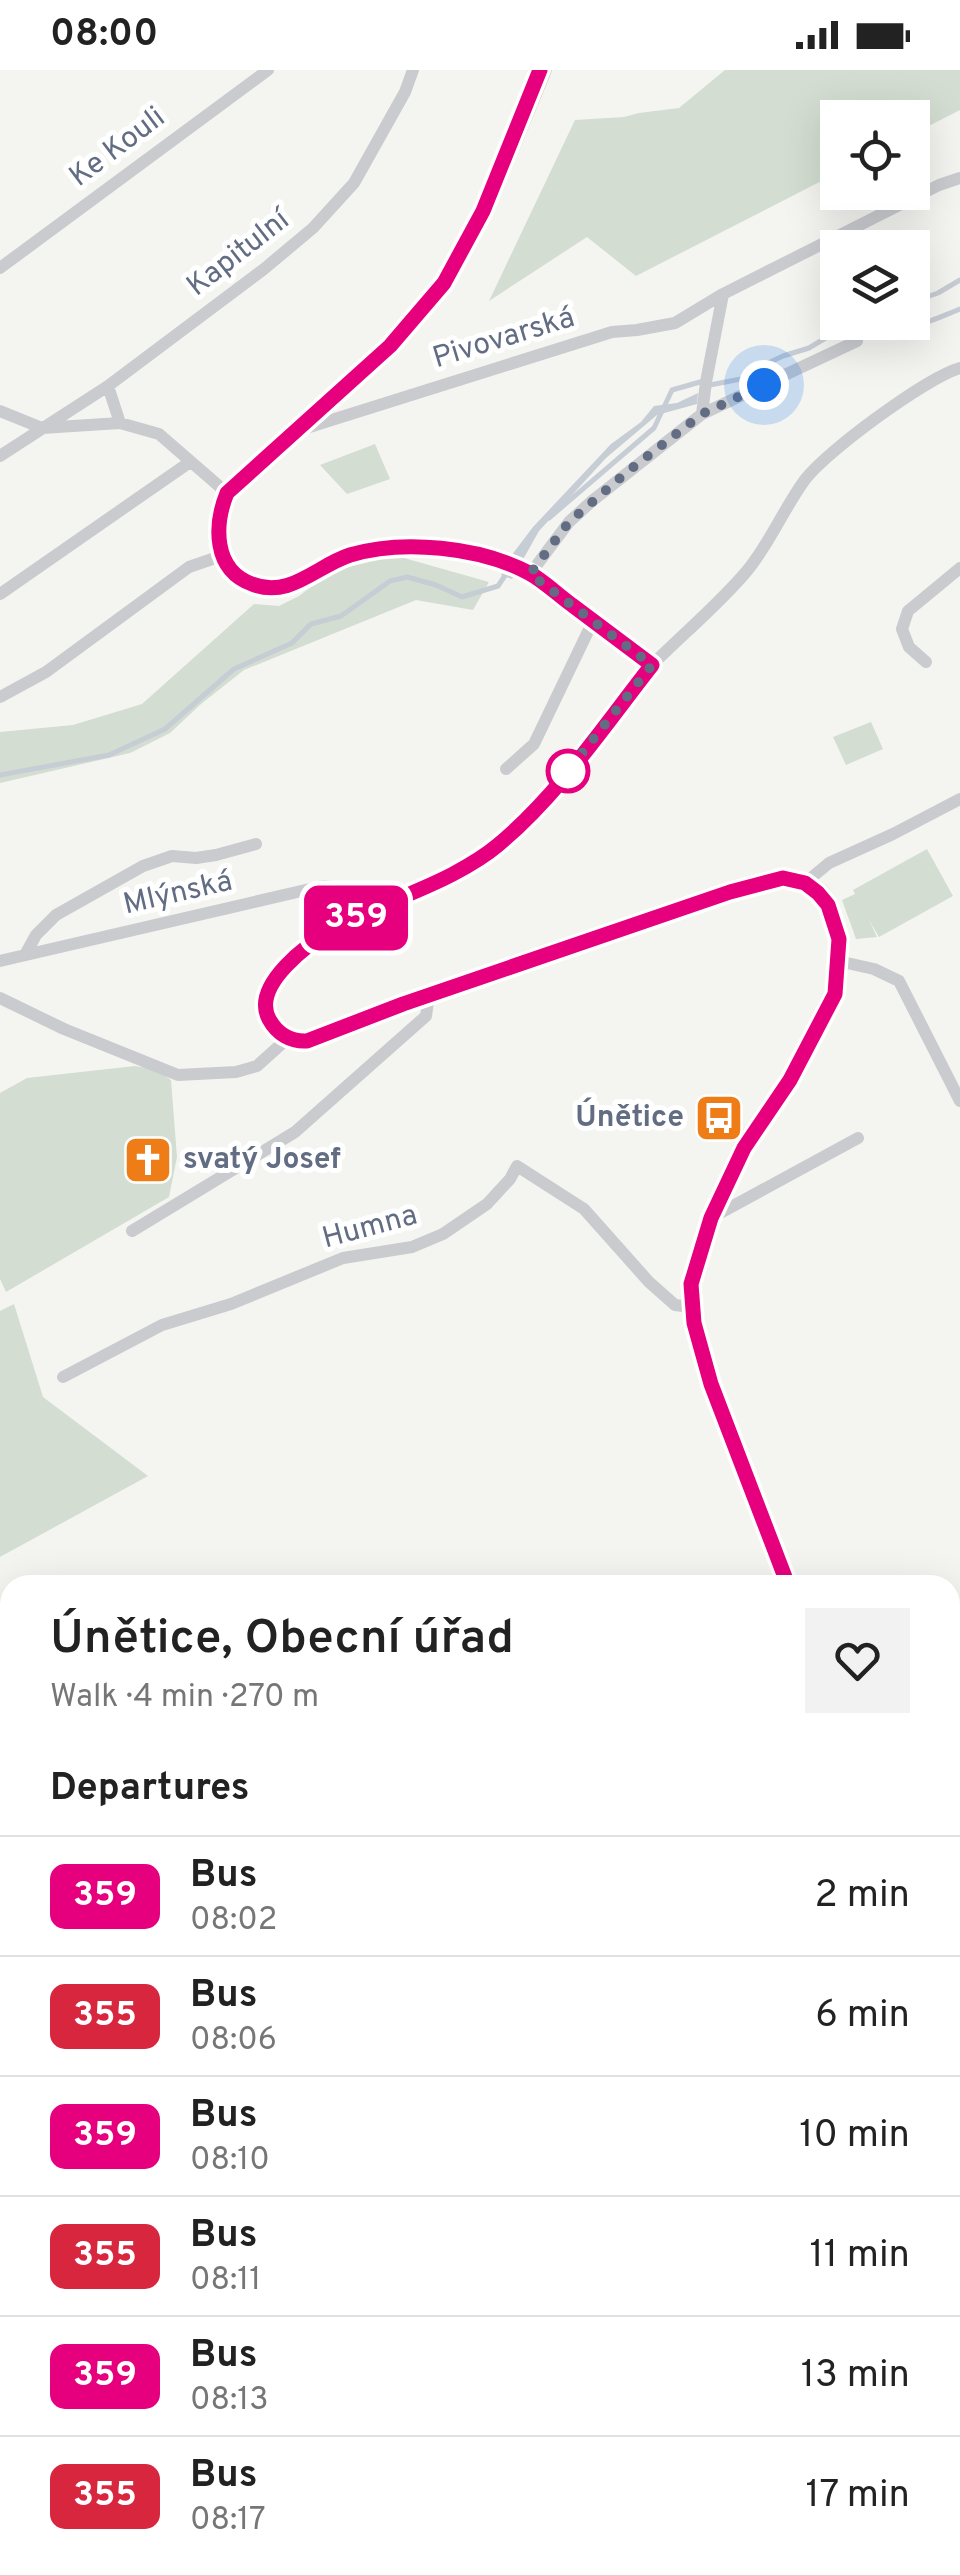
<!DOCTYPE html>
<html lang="en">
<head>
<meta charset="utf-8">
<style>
	body { margin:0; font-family:Overpass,sans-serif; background:#f2f2f2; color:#222; height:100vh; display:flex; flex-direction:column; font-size:38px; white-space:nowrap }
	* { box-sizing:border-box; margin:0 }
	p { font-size:32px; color:#767676 }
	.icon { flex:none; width:55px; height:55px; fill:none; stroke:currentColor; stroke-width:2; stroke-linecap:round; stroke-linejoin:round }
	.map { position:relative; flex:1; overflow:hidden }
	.drawer { position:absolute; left:0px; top:1505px; width:960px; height:1000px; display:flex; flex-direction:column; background:#fff; border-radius:30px 30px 0 0; box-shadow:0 10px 40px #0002 }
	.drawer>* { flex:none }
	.badge { padding:0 20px; border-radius:15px; font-size:35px; line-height:65px }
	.controls { position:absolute; left:820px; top:30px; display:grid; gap:20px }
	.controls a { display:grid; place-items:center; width:110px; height:110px; border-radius:0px; background:#fff; box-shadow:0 10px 40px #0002; font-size:50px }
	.you { position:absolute; width:50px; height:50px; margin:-25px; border:8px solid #fff; border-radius:50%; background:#1a73e8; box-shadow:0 0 0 15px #1a73e833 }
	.map>.badge { position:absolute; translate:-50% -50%; box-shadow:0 0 0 5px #fff }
	h2 { padding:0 50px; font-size:38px; line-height:90px }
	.round { display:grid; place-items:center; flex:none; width:105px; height:105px; border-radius:0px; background:#f2f2f2 }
	.overview { display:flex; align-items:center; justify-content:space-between; height:170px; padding:0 50px }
	h1 { font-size:48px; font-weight:600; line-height:75px }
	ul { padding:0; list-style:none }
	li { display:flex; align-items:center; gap:30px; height:120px; padding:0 50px; border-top:2px solid #e0e0e0 }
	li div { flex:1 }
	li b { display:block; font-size:38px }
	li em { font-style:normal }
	li .badge { min-width:110px; font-weight:700; text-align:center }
	.status { display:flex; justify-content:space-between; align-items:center; height:70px; padding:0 50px; background:#fff; direction:ltr }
	.status svg { height:28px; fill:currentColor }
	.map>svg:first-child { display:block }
	.green { fill:#d3ddd1 }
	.water { fill:#c7cdd4 }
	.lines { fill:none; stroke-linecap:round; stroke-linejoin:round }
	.stream { stroke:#c7cdd4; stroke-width:5 }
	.secondary-casing { stroke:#b9bbc1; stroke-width:21 }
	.street { stroke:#c9cbcf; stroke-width:12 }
	.secondary { stroke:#fff; stroke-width:18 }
	.line-casing { stroke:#fff; stroke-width:22 }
	.line { stroke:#e6007e; stroke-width:15 }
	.walk { stroke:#626d84; stroke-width:10; stroke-dasharray:0 18 }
	.stop-dot { fill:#fff; stroke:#e6007e; stroke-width:5 }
	.labels { text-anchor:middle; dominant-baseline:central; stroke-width:10; stroke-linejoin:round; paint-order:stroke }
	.street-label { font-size:30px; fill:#626d84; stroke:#fff }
	.poi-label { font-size:30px; font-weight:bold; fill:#626d84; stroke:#fff; text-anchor:end }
</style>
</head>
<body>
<div class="status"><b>08:00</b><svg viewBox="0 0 49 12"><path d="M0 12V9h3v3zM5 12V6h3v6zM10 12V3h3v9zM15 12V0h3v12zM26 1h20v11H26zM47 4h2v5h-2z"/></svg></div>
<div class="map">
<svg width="960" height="2505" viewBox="0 0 960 2505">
	<rect width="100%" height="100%" fill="#f4f5f1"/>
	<path class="green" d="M 725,0 L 960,0 L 960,40 L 913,64 L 912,48 L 838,48 L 837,103 L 636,206 L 587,167 L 489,231 L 575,50 L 624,47 L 639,43 L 679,38 Z
		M 375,374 L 390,409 L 347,424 L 320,395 Z
		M 404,488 L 489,512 L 473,540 L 416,530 L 244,600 L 201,634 L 170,663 L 130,683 L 0,713 L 0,662 L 73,655 L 142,634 L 254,534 L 279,536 L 299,526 L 332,501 L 381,489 Z
		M 871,652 L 883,679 L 846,695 L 833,667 Z
		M 927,779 L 953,826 L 879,867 L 869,850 L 877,867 L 856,869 L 842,830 L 855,824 L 853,820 Z
		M 135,996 L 155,999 L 171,1010 L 177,1087 L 169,1127 L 6,1222 L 0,1209 L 0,1023 L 27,1008 Z
		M 14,1234 L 43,1327 L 148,1406 L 0,1487 L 0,1241 Z"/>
	<path class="water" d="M 698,323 L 697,334 L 657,345 L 606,388 L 539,461 L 512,509 L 501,505 L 511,486 L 533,457 L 611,374 L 641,352 L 654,336 L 677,333 Z"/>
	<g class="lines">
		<path class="stream" d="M 912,232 L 938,223 L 960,210
			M 888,252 C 911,263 937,248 960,239
			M 549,448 L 654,358 L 672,320 L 700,312 L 710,315 L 746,308 L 760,297 L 783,286 L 809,278 L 847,255 L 862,252
			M 0,705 L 109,685 L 165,659 L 234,599 L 292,573 L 311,554 L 341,546 L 390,511 L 407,507 L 436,515 L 462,527 L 498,516 L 506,504"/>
		<g class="secondary-casing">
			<path id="secondary" d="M 541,0 L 483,141 L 444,213 L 390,276 L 227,423 C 214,456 213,500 252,514 C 291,529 316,496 350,485 C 403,469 481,477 529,503 C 542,510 554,522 566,531 C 595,552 623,573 652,595 C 604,656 558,725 498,775 C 485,786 468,796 453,804 C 415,824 372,837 335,858 C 309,873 251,915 269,949 C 277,964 291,972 307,971 L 403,934 L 729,822 L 783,808 L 805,813 L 819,823 L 828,835 L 839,869 L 835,923 L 790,1010 L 744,1077 L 711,1148 L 691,1214 L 694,1253 L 711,1314 L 788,1515
				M 950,1932 L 960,1957"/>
		</g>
		<path class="street" d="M 0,198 L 268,0
			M 108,316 L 120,353
			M 0,341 L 42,358 L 120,353 L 159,364 L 227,423
			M 702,344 L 706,312 L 723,224
			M 303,359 L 612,262 L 637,260 L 675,253 L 723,224 L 939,115 L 960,108
			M 0,386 L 108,316 L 264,199 L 313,158 L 354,113 L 405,22 L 413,0
			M 530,504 L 569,452 L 592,431 L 702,344 L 857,271
			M 0,524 L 190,392
			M 926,592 L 909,577 L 902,559 L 908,541 L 960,498
			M 652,595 C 683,564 718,535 746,502 C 769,475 783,440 804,411 C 825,382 926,308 960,298
			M 0,627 L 46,602 L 189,497 L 221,486
			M 506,699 L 534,674 L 593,551
			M 805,813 L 829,793 L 893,764 L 960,729
			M 25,885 L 36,865 L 56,845 L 143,796 L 172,786 L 196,788 L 216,785 L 256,774
			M 0,891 L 323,816 L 368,821
			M 838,891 L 874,899 L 899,911 L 960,1031
			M 0,928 L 64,959 L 178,1005 L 236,1002 L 257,996 L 288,968
			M 711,1148 L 858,1068
			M 132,1161 L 295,1062 L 426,946 L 429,925
			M 63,1307 L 162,1255 L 231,1234 L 343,1188 L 412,1177 L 443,1164 L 487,1134 L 510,1109 L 517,1096 L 584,1139 L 649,1212 L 675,1235 L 691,1237"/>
		<use href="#secondary" class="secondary"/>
	</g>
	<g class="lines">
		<g class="line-casing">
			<path id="line" d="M 540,0 L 483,141 L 444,213 L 390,276 L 227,423 C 214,455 213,500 252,514 C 290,529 316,496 350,485 C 403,469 480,477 529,503 C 544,511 558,525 572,535 C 599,555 625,575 652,595 C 604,656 558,725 498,775 C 485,786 468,796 453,804 C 415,824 372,837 335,858 C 309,873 251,915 269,949 C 277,964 291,972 307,971 L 403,934 L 730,822 L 783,808 L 805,813 L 818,823 L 828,835 L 839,869 L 835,924 L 790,1010 L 744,1078 L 711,1148 L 691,1214 L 694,1253 L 711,1314 L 788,1515"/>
		</g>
		<use href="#line" class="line"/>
		<path class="walk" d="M 568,701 L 564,706 L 652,595 L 530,504 L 569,452 L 627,402 L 702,344 L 764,315"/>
	</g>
	<defs>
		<g id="bus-square" transform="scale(2.5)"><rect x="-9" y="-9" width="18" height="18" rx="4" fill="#ef7d17" stroke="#fff"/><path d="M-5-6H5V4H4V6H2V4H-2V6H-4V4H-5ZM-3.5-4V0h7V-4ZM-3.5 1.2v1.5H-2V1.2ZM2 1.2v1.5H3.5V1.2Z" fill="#fff"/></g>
		<g id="church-square" transform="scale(2.5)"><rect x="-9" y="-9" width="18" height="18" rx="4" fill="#ef7d17" stroke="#fff"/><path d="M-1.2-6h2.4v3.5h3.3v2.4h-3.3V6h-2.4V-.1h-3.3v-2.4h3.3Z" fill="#fff"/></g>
	</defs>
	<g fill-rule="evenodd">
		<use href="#bus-square" x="719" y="1048"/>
		<use href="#church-square" x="148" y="1090"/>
	</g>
	<circle class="stop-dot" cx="568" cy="701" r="20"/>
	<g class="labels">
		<g class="street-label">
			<text transform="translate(118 78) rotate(-37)">Ke Kouli</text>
			<text transform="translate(239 184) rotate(-38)">Kapitulní</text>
			<text transform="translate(504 269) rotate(-17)">Pivovarská</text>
			<text transform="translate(178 824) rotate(-13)">Mlýnská</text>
			<text transform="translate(370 1158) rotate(-15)">Humna</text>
		</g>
		<g class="poi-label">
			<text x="684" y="1048">Únětice</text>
			<text x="183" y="1090" text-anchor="start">svatý Josef</text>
		</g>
	</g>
</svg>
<div class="controls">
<a><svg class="icon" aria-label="locate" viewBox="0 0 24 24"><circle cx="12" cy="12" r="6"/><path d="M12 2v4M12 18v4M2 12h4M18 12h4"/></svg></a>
<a><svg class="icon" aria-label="layers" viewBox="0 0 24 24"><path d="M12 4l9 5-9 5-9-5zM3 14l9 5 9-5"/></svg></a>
</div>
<div class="you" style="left:764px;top:315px"></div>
<b class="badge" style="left:356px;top:848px;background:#e6007e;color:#fff">359</b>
<section class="drawer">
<div class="overview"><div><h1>Únětice, Obecní úřad</h1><p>Walk · 4 min · 270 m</p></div><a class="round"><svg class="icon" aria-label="heart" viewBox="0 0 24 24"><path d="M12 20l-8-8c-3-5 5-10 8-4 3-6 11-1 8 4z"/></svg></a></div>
<h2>Departures</h2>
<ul>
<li><span class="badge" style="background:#e6007e;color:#fff">359</span><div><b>Bus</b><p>08:02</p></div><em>2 min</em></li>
<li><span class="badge" style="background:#d7263d;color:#fff">355</span><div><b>Bus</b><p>08:06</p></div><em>6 min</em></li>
<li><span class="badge" style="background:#e6007e;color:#fff">359</span><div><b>Bus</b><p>08:10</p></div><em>10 min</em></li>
<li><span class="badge" style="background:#d7263d;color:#fff">355</span><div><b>Bus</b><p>08:11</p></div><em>11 min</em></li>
<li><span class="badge" style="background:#e6007e;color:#fff">359</span><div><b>Bus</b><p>08:13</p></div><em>13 min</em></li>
<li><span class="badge" style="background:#d7263d;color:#fff">355</span><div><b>Bus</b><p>08:17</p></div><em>17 min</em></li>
</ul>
</section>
</div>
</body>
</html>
